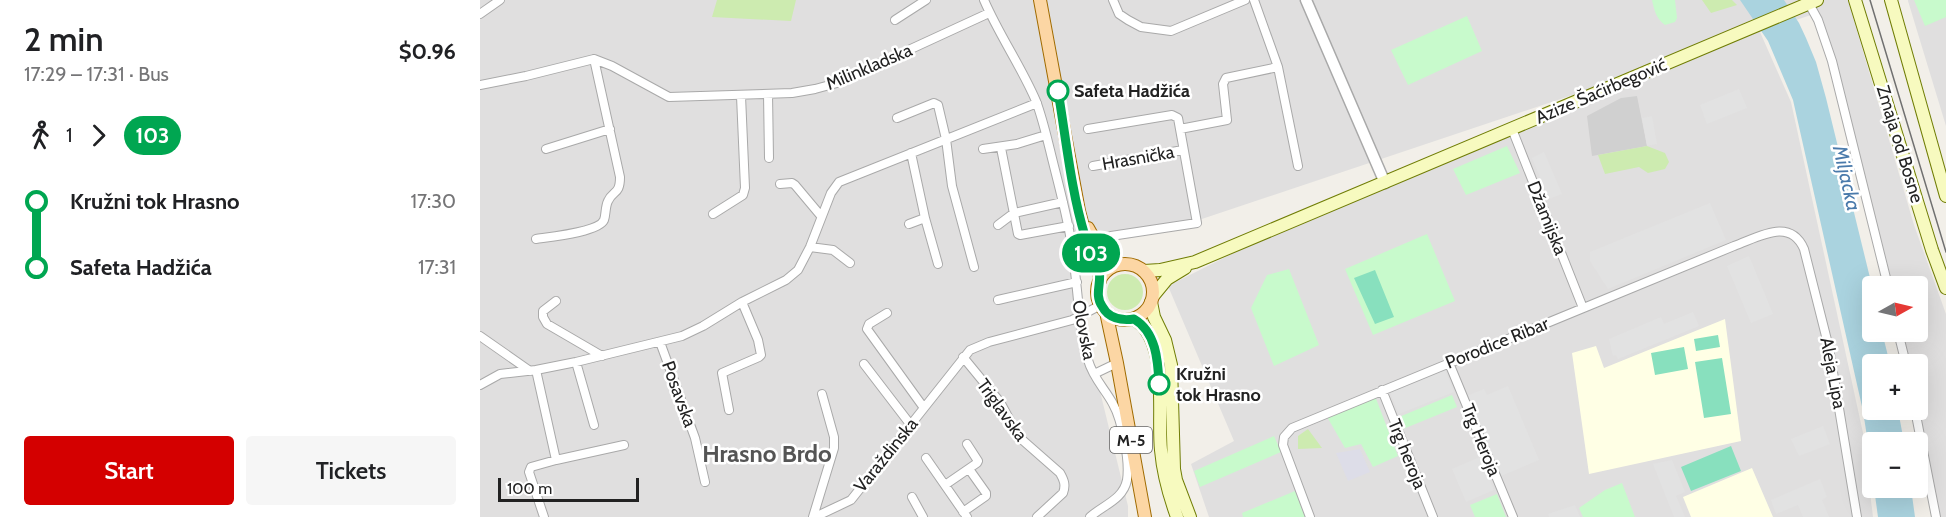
<!DOCTYPE html>
<html lang="en">
<head>
<meta charset="utf-8">
<style>
	body { margin:0; font-family:Cabin,sans-serif; background:#f6f6f6; color:#202124; height:100vh; display:flex; flex-direction:column; font-size:22px; white-space:nowrap }
	* { box-sizing:border-box; margin:0 }
	p { font-size:20px; color:#757577 }
	.icon { flex:none; width:33px; height:33px; fill:none; stroke:currentColor; stroke-width:2; stroke-linecap:round; stroke-linejoin:round }
	.map { position:relative; flex:1; overflow:hidden }
	.drawer { display:flex; flex-direction:column; background:#fff; width:480px }
	.drawer>* { flex:none }
	.badge { padding:0 12px; border-radius:20px; font-size:21px; line-height:39px }
	.needle { width:39px; rotate:82deg }
	.fabs { position:absolute; left:1382px; top:276px; display:grid; gap:12px }
	.fabs a { display:grid; place-items:center; width:66px; height:66px; border-radius:6px; background:#fff; box-shadow:0 6px 24px #0002; font-size:30px }
	.scale { position:absolute; left:18px; bottom:15px; width:141px; box-sizing:border-box; padding-left:6px; border:3px solid #222; border-top:0; font-size:16px; line-height:21px; white-space:nowrap; color:#222; -webkit-text-stroke:4px #fff; paint-order:stroke }
	.map>.badge { position:absolute; translate:-50% -50%; box-shadow:0 0 0 3px #fff }
	.legs { display:flex; align-items:center; gap:9px; height:66px; padding:0 24px; font-size:20px }
	.legs p { margin-inline-start:auto }
	.summary { display:flex; align-items:center; justify-content:space-between; height:102px; padding:0 24px }
	h1 { font-size:33px; font-weight:600; line-height:45px }
	.action { display:flex; gap:12px; margin-top:auto; padding:12px 24px }
	.action a { flex:1; height:69px; border-radius:6px; background:#d40000; color:#fff; font-size:24px; font-weight:600; line-height:69px; text-align:center }
	.action a+a { background:#f6f6f6; color:#202124 }
	ul { padding:0 24px; list-style:none }
	li { display:flex; align-items:center; gap:21px; height:66px; font-size:22px }
	li i { display:grid; place-items:center; width:9px; height:100%; margin:0 8px; background:currentColor }
	li i::after { content:''; width:15px; height:15px; margin:-8px; border:4px solid; border-radius:50%; background:#fff }
	li p { margin-inline-start:auto }
	li:first-child i { background:linear-gradient(#0000 50%,currentColor 0) }
	li:last-child i { background:linear-gradient(currentColor 50%,#0000 0) }
	main { display:flex; flex:1; min-height:0 }
	.map>svg:first-child { display:block }
	.residential { fill:#e0dfdf }
	.education { fill:#ffffe5 }
	.religious { fill:#d0d0d0 }
	.grass { fill:#cdebb0 }
	.park { fill:#c8facc }
	.pitch { fill:#88e0be }
	.parking { fill:#e2e2e2 }
	.plaza { fill:#dddde8 }
	.water { fill:#aad3df }
	.lines { fill:none; stroke-linecap:round; stroke-linejoin:round }
	.minor-casing { stroke:#a9a9a9; stroke-width:10 }
	.tertiary-casing { stroke:#a9a9a9; stroke-width:13 }
	.secondary-casing { stroke:#707d05; stroke-width:14 }
	.primary-casing { stroke:#a06b00; stroke-width:14 }
	.minor { stroke:#fff; stroke-width:8 }
	.tertiary { stroke:#fff; stroke-width:10 }
	.secondary { stroke:#f7fabf; stroke-width:12 }
	.primary { stroke:#fcd6a4; stroke-width:12 }
	.tram { stroke:#707070; stroke-width:1.5 }
	.line-1-casing { stroke:#fff; stroke-width:14 }
	.line-1 { stroke:#00a651; stroke-width:9 }
	.stop-1-dot { fill:#fff; stroke:#00a651; stroke-width:3 }
	.labels { text-anchor:middle; dominant-baseline:central; stroke-width:5; stroke-linejoin:round; paint-order:stroke }
	.shield { fill:#fff; stroke:#646464; stroke-width:1.5 }
	.shield-label { font-size:16px; font-weight:bold; fill:#222 }
	.street-label { font-size:18px; fill:#222; stroke:#fff }
	.stop-label { font-size:18px; font-weight:bold; fill:#222; stroke:#fff; text-anchor:start }
	.water-label { font-size:20px; font-style:italic; fill:#4a7aab; stroke:#fff }
	.district-label { font-size:24px; font-weight:bold; fill:#555; stroke:#fff }
</style>
</head>
<body>
<main>
<section class="drawer">
<div class="summary"><div><h1>2 min</h1><p>17:29 – 17:31 · Bus</p></div><b>$0.96</b></div>
<div class="legs"><svg class="icon" aria-label="walk" viewBox="0 0 24 24"><circle cx="13" cy="4" r="2"/><path d="M13 8l-2 6 4 7M11 14l-3 7M7 12l3-4h3l4 4"/></svg>1<svg class="icon" aria-label="forward" viewBox="0 0 24 24"><path d="M9 5l7 7-7 7"/></svg><b class="badge" style="background:#00a651;color:#fff">103</b></div>
<ul>
<li><i style="color:#00a651"></i><b>Kružni tok Hrasno</b><p>17:30</p></li>
<li><i style="color:#00a651"></i><b>Safeta Hadžića</b><p>17:31</p></li>
</ul>
<div class="action"><a>Start</a><a>Tickets</a></div>
</section>
<div class="map">
<svg width="1466" height="517" viewBox="0 0 1466 517">
	<rect width="100%" height="100%" fill="#f2efe9"/>
	<path class="residential" d="M 0,0 L 1368,0 L 1434,225 L 1466,314 L 1466,517 L 1455,517 L 1437,410 L 1437,364 L 1428,364 L 1420,332 L 1437,332 L 1437,286 L 1409,286 L 1337,13 L 1280,32 L 1311,102 L 1383,433 L 1393,517 L 729,517 L 711,464 L 754,441 L 688,286 L 831,214 L 1218,53 L 683,232 L 630,239 L 586,252 L 648,506 L 648,517 L 0,517 Z
		M 1428,0 L 1466,0 L 1466,126 L 1428,1 Z"/>
	<path class="education" d="M 1245,319 L 1261,441 L 1109,474 L 1092,353 L 1116,346 L 1124,368 Z
		M 1272,468 L 1293,517 L 1211,517 L 1203,497 Z"/>
	<path class="religious" d="M 1157,96 L 1167,146 L 1112,156 L 1107,116 L 1141,98 Z"/>
	<path class="grass" d="M 237,0 L 316,0 L 311,21 L 232,17 Z
		M 1222,0 L 1252,0 L 1257,5 L 1231,13 Z
		M 1167,146 L 1185,153 L 1189,162 L 1185,169 L 1168,173 L 1159,167 L 1125,174 L 1118,155 Z
		M627 292a18 18 0 1 1 36 0a18 18 0 1 1-36 0Z
		M 828,429 L 842,448 L 818,449 L 818,436 Z"/>
	<path class="park" d="M 1172,0 L 1195,0 L 1197,18 L 1195,22 L 1185,25 C 1176,19 1174,9 1172,0 Z
		M 1434,0 L 1466,0 L 1466,17 L 1445,26 Z
		M 987,16 L 1002,51 L 928,85 L 911,50 Z
		M 1027,146 L 1040,173 L 986,195 L 973,169 Z
		M 947,234 L 975,301 L 893,335 L 865,269 Z
		M 809,269 L 839,345 L 794,366 L 771,308 L 787,275 Z
		M 972,395 L 977,407 L 923,429 L 919,417 Z
		M 895,396 L 918,456 L 893,467 L 881,444 L 865,448 L 846,415 Z
		M 794,436 L 801,452 L 720,487 L 714,471 Z
		M 1142,483 L 1155,517 L 1103,517 L 1099,508 L 1125,490 Z
		M 815,491 L 825,517 L 763,517 L 762,513 Z
		M 1017,494 L 1026,517 L 995,517 L 990,505 Z"/>
	<path class="pitch" d="M 895,270 L 914,317 L 895,324 L 874,278 Z
		M 1238,335 L 1240,347 L 1216,351 L 1214,339 Z
		M 1204,347 L 1208,369 L 1175,375 L 1171,353 Z
		M 1242,358 L 1251,414 L 1224,418 L 1215,362 Z
		M 1251,446 L 1261,471 L 1211,491 L 1201,467 Z"/>
	<path class="parking" d="M 1259,89 L 1267,108 L 1227,124 L 1220,105 Z
		M 1172,116 L 1177,144 L 1167,146 L 1162,118 Z
		M 1064,152 L 1082,194 L 1069,199 L 1052,158 Z
		M 1230,203 L 1246,240 L 1128,289 L 1110,261 L 1110,252 Z
		M 1269,256 L 1293,314 L 1271,323 L 1247,266 Z
		M 1213,312 L 1219,326 L 1138,359 L 1136,355 L 1133,356 L 1129,339 L 1181,317 L 1184,324 Z
		M 964,367 L 974,392 L 919,414 L 909,390 Z
		M 1028,386 L 1059,460 L 1021,476 L 987,396 L 1004,389 L 1007,395 Z
		M 1343,426 L 1350,444 L 1319,456 L 1311,439 Z
		M 1000,457 L 1014,490 L 986,502 L 972,469 Z
		M 1192,460 L 1205,492 L 1196,496 L 1205,517 L 1194,517 L 1173,464 Z
		M 1340,479 L 1347,497 L 1342,500 L 1349,517 L 1323,517 L 1318,505 L 1296,514 L 1291,500 Z
		M 1095,505 L 1100,517 L 1069,517 L 1068,514 Z"/>
	<path class="plaza" d="M 880,449 L 890,472 L 868,481 L 856,453 Z"/>
	<path class="water" d="M 1260,0 L 1304,0 L 1319,23 L 1326,38 L 1336,62 L 1346,98 L 1392,286 L 1392,332 L 1402,332 L 1410,364 L 1392,364 L 1392,410 L 1418,410 L 1424,442 L 1392,442 L 1392,469 L 1383,411 L 1313,100 L 1288,41 Z
		M 1394,488 L 1431,488 L 1435,517 L 1398,517 Z"/>
	<g class="lines">
		<g class="minor-casing">
			<path id="minor" d="M 504,0 C 519,35 541,66 556,101 C 562,117 566,134 570,150 C 576,175 583,200 588,225 C 598,270 596,316 608,360 C 613,378 625,389 633,404 C 642,420 650,461 647,480 C 643,500 623,505 610,517
				M 633,0 L 639,14 L 648,20 L 661,27 L 691,31 L 765,0
				M 774,0 L 798,67 L 818,166
				M 1327,0 L 1338,20 L 1352,61 L 1408,286
				M 0,14 L 20,0
				M 415,20 L 446,0
				M 0,85 L 46,76 L 114,59 L 132,66 L 189,97 L 312,93 L 335,89 L 357,83 L 509,13
				M 288,94 L 289,158
				M 417,118 L 454,103 L 458,105 L 466,139 L 472,186 L 494,267
				M 608,129 L 692,115 L 698,118 L 717,223 L 631,236
				M 700,129 L 747,120 L 743,84 L 746,78 L 798,67
				M 1032,129 L 1103,308
				M 521,148 L 538,234 L 540,235 L 589,226
				M 66,149 L 130,129
				M 503,149 L 537,144 L 566,135
				M 613,166 L 703,150
				M 300,184 L 312,183 L 315,185 L 341,216
				M 233,214 L 263,195 L 265,188 L 261,96
				M 445,218 L 458,264
				M 429,224 L 445,218 L 431,153
				M 518,225 L 534,213 L 583,202
				M 56,239 C 69,237 119,232 124,220 C 126,215 125,207 128,201 C 133,190 140,195 140,177 L 114,59
				M 330,247 L 353,250 L 370,263
				M 518,300 L 597,282
				M 76,301 L 63,311 L 63,317 L 67,324 L 122,356
				M 407,313 L 389,324 L 387,329 L 444,408
				M 1418,332 L 1426,364
				M 0,336 L 50,371
				M 180,342 L 215,438 L 225,482
				M 483,357 L 520,402 L 539,437 L 580,473 C 584,480 586,485 583,493 L 557,517
				M 96,362 L 114,425
				M 969,363 L 1033,517
				M 384,364 L 430,424
				M 56,370 L 76,460
				M 614,374 L 637,363
				M 0,385 L 20,374 L 56,370 L 96,362 L 202,336 L 223,326 L 262,302 L 306,280 L 318,270 L 330,247 L 351,193 L 359,182 L 557,103
				M 902,390 L 953,517
				M 249,410 L 242,373 L 279,357 L 281,355 L 278,340 L 262,302
				M 1435,410 L 1456,517
				M 446,458 L 487,517
				M 465,485 L 497,463 L 498,461 L 487,444
				M 432,497 L 443,517
				M 483,512 L 506,496 L 506,493 L 489,469
				M 64,517 L 49,472 L 51,467 L 76,460 L 144,445
				M 333,517 L 354,448 L 354,437 L 342,394
				M 335,517 L 371,500 L 490,350 L 509,342 L 592,320 L 621,305
				M 830,517 L 803,445 L 804,437 L 812,428 L 1254,246 C 1279,237 1310,217 1324,249 L 1349,348 L 1377,517"/>
		</g>
		<g class="tertiary-casing">
			<path id="tertiary" d="M 826,0 L 905,183"/>
		</g>
		<g class="secondary-casing">
			<path id="secondary" d="M 1375,0 L 1452,250 L 1466,288
				M 1411,0 L 1466,196
				M 664,271 L 680,270 L 715,262 L 1337,0
				M 673,296 L 687,279 L 705,268
				M 671,302 L 674,317 L 685,340 L 691,365 L 694,469 L 696,480 L 710,517
				M 654,319 C 690,340 677,413 681,450 C 683,473 689,495 697,517"/>
		</g>
		<g class="primary-casing">
			<path id="primary" d="M 560,0 L 599,211 L 609,249 L 619,268 L 620,281
				M 608,228 C 616,243 625,256 641,264
				M617 292a28 28 0 1 1 56 0a28 28 0 1 1-56 0Z
				M 626,312 L 637,363 L 665,517"/>
		</g>
		<use href="#minor" class="minor"/>
		<use href="#tertiary" class="tertiary"/>
		<use href="#secondary" class="secondary"/>
		<use href="#primary" class="primary"/>
		<path class="tram" d="M 1390,0 L 1466,252"/>
	</g>
	<g class="lines">
		<g class="line-1-casing">
			<path id="line-1" d="M 578,91 C 586,138 591,191 605,236 C 608,248 616,258 619,270 C 622,283 614,294 622,306 C 628,318 641,321 654,319 C 676,332 678,360 679,384"/>
		</g>
		<use href="#line-1" class="line-1"/>
	</g>
	<g class="stop-1-dot">
		<circle cx="578" cy="91" r="10"/>
		<circle cx="679" cy="384" r="10"/>
	</g>
	<g class="labels">
		<rect class="shield" x="630" y="427" width="42" height="26" rx="4.5"/>
		<g class="shield-label">
			<text x="651" y="440">M-5</text>
		</g>
		<g class="street-label">
			<text transform="translate(389 67) rotate(-23)">Milinkladska</text>
			<text transform="translate(1121 91) rotate(-23)">Azize Šaćirbegović</text>
			<text transform="translate(1420 144) rotate(73)">Zmaja od Bosne</text>
			<text transform="translate(658 158) rotate(-10)">Hrasnička</text>
			<text transform="translate(1067 218) rotate(68)">Džamijska</text>
			<text transform="translate(604 330) rotate(79)">Olovska</text>
			<text transform="translate(1017 343) rotate(-22)">Porodice Ribar</text>
			<text transform="translate(1353 373) rotate(79)">Aleja Lipa</text>
			<text transform="translate(199 394) rotate(70)">Posavska</text>
			<text transform="translate(522 410) rotate(54)">Triglavska</text>
			<text transform="translate(1001 440) rotate(68)">Trg Heroja</text>
			<text transform="translate(927 454) rotate(68)">Trg heroja</text>
			<text transform="translate(406 455) rotate(-51)">Varaždinska</text>
		</g>
		<g class="stop-label">
			<text x="594" y="91">Safeta Hadžića</text>
			<text x="696" y="374">Kružni<tspan x="696" dy="21">tok Hrasno</tspan></text>
		</g>
		<g class="water-label">
			<text transform="translate(1367 178) rotate(77)">Miljacka</text>
		</g>
		<g class="district-label">
			<text x="287" y="453">Hrasno Brdo</text>
		</g>
	</g>
</svg>
<div class="fabs">
<a><svg class="needle" viewBox="-14 -14 28 28"><path d="M0-13l5 13h-10z" fill="#e53935"/><path d="M0 13l5-13h-10z" fill="#757577"/></svg></a>
<a>+</a>
<a>−</a>
</div>
<div class="scale">100 m</div>
<b class="badge" style="left:611px;top:253px;background:#00a651;color:#fff">103</b>
</div>
</main>
</body>
</html>
